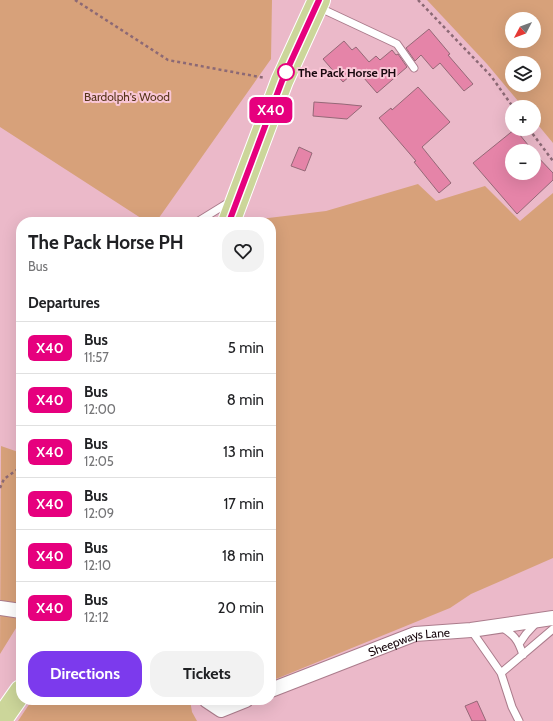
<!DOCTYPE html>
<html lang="en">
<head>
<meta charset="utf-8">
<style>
	body { margin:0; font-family:Cabin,sans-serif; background:#f2f2f2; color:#202124; height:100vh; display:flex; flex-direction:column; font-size:15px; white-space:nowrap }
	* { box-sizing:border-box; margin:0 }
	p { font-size:13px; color:#757577 }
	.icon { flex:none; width:22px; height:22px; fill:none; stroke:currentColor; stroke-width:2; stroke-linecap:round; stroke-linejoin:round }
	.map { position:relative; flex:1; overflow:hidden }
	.panel { position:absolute; left:16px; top:217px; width:260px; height:488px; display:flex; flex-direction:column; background:#fff; border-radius:16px; box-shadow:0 4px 16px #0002 }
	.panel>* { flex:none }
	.badge { padding:0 8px; border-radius:6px; font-size:14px; line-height:26px }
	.needle { width:26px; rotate:229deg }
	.controls { position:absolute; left:505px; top:12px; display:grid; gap:8px }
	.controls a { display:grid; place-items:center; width:36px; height:36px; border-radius:50%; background:#fff; box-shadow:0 4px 16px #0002; font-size:20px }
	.map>.badge { position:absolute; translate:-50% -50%; box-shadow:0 0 0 2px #fff }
	h2 { padding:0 12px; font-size:15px; line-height:36px }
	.round { display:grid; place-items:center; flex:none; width:42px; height:42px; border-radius:16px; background:#f2f2f2 }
	.headline { display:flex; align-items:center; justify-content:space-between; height:68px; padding:0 12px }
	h1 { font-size:19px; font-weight:800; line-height:30px }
	.action { display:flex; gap:8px; margin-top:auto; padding:8px 12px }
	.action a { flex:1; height:46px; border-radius:16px; background:#7c3aed; color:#fff; font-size:16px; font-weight:800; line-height:46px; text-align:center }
	.action a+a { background:#f2f2f2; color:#202124 }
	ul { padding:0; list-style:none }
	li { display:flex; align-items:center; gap:12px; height:52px; padding:0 12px; border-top:1px solid #e0e0e0 }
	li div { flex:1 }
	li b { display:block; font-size:15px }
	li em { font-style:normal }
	li .badge { min-width:44px; font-weight:700; text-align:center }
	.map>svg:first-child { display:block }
	.green { fill:#d7a17a; fill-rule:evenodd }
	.building { fill:#e584a8; stroke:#956877 }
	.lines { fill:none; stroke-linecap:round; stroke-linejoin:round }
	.service-casing { stroke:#ab7c8c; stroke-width:9 }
	.minor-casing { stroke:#ab7c8c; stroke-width:16 }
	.primary-casing { stroke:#fff; stroke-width:24 }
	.path { stroke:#8c6975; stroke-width:2.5; stroke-dasharray:3 3; stroke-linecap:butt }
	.service { stroke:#fff; stroke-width:7 }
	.minor { stroke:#fff; stroke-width:14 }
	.primary { stroke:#ccd69a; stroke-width:22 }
	.line-casing { stroke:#fff; stroke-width:9 }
	.line { stroke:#e6007e; stroke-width:6 }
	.stop-dot { fill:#fff; stroke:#e6007e; stroke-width:2 }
	.labels { text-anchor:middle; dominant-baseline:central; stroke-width:4; stroke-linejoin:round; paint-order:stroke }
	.stop-label { font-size:12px; font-weight:bold; fill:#17070d; stroke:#f9c6d6; text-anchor:start }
	.park-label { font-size:12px; fill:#56351a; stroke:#f9c6d6 }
	.street-label { font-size:12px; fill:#17070d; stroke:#f9c6d6 }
</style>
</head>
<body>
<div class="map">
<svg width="553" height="721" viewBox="0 0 553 721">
	<rect width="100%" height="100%" fill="#ebb9c9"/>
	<path class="green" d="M 0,0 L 272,0 L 271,59 L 156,222 L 147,222 L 0,127 Z
		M 427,0 L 553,0 L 553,143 L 534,120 L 534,107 L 523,107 L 487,64 ZM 512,19 L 534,19 L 534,41 L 512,41 ZM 512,63 L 534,63 L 534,85 L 512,85 Z
		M 418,184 L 436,201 L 485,186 L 520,221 L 553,193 L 553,558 L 471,594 L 450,608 L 271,681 L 271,222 L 242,222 L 243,221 L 326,211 Z
		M 1,446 L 21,453 L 21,620 L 0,654 Z
		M 32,700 L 190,700 L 192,712 L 197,721 L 18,721 Z"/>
	<path class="building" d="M 429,29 L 450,54 L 448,55 L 473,84 L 464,91 L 440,63 L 433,69 L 421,55 L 415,61 L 406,48 Z
		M 344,41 L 352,50 L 356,47 L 369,62 L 376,56 L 380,60 L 392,50 L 396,55 L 398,54 L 407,67 L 377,93 L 357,70 L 343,82 L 323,59 Z
		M 418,87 L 450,122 L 422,147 L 451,183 L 439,193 L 414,162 L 416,161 L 379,118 L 391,108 L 392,110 Z
		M 314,102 L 342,104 L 362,106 L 347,119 L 313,116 Z
		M 515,129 L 533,151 L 512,151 L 512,173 L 534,173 L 534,153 L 553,173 L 553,180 L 517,214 L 473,163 Z
		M 299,147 L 312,153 L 305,171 L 291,166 Z
		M 477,701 L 486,721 L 472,721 L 465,706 Z"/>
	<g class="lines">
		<g class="service-casing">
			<path id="service" d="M 318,7 L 397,44 L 414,68
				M 197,222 L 231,201
				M 500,626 C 514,635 518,639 523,655
				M 471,630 L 501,673 L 512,707 L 519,721
				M 519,644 L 526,634 L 537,622
				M 501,673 L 553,629"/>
		</g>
		<g class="minor-casing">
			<g id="minor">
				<path d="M 0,608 L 21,611"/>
				<path id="s1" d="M 271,690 L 415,634 L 471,630 L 553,618"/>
				<path d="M 206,700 L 221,710 L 246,700"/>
			</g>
		</g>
		<g class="primary-casing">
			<path id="primary" d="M 229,222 L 282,81 L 319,0
				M 0,721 L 21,691"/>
		</g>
		<path class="path" d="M 75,0 L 168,60 L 265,78
			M 418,0 L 491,76 L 513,107
			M 529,129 L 553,161
			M 0,488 L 4,479 L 21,467"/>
		<use href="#service" class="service"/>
		<use href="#minor" class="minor"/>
		<use href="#primary" class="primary"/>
	</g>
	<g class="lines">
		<g class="line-casing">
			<path id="line" d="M 229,222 L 282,81 L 319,0"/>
		</g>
		<use href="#line" class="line"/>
	</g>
	<circle class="stop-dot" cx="286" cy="72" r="8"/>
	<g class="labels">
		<g class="stop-label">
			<text x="298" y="72">The Pack Horse PH</text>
		</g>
		<g class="park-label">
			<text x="127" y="96">Bardolph's Wood</text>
		</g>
		<g class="street-label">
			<text stroke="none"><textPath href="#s1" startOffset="147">Sheepways Lane</textPath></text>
		</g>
	</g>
</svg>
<div class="controls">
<a><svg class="needle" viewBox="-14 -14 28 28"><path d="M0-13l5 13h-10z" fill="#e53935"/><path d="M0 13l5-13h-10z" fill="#757577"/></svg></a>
<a><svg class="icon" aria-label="layers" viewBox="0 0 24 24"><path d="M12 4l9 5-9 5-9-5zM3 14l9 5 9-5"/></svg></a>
<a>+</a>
<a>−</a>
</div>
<b class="badge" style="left:271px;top:110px;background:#e6007e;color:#fff">X40</b>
<section class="panel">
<div class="headline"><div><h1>The Pack Horse PH</h1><p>Bus</p></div><a class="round"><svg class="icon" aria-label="heart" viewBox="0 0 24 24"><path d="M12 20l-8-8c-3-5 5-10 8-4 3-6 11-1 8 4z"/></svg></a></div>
<h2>Departures</h2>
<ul>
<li><span class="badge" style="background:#e6007e;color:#fff">X40</span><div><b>Bus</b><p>11:57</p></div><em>5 min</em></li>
<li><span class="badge" style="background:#e6007e;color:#fff">X40</span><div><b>Bus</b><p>12:00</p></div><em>8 min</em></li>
<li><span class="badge" style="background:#e6007e;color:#fff">X40</span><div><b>Bus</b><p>12:05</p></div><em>13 min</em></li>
<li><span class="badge" style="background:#e6007e;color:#fff">X40</span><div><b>Bus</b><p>12:09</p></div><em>17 min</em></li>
<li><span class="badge" style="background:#e6007e;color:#fff">X40</span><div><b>Bus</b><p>12:10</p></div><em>18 min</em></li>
<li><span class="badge" style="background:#e6007e;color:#fff">X40</span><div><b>Bus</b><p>12:12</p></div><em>20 min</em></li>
</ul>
<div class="action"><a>Directions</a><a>Tickets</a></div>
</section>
</div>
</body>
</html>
